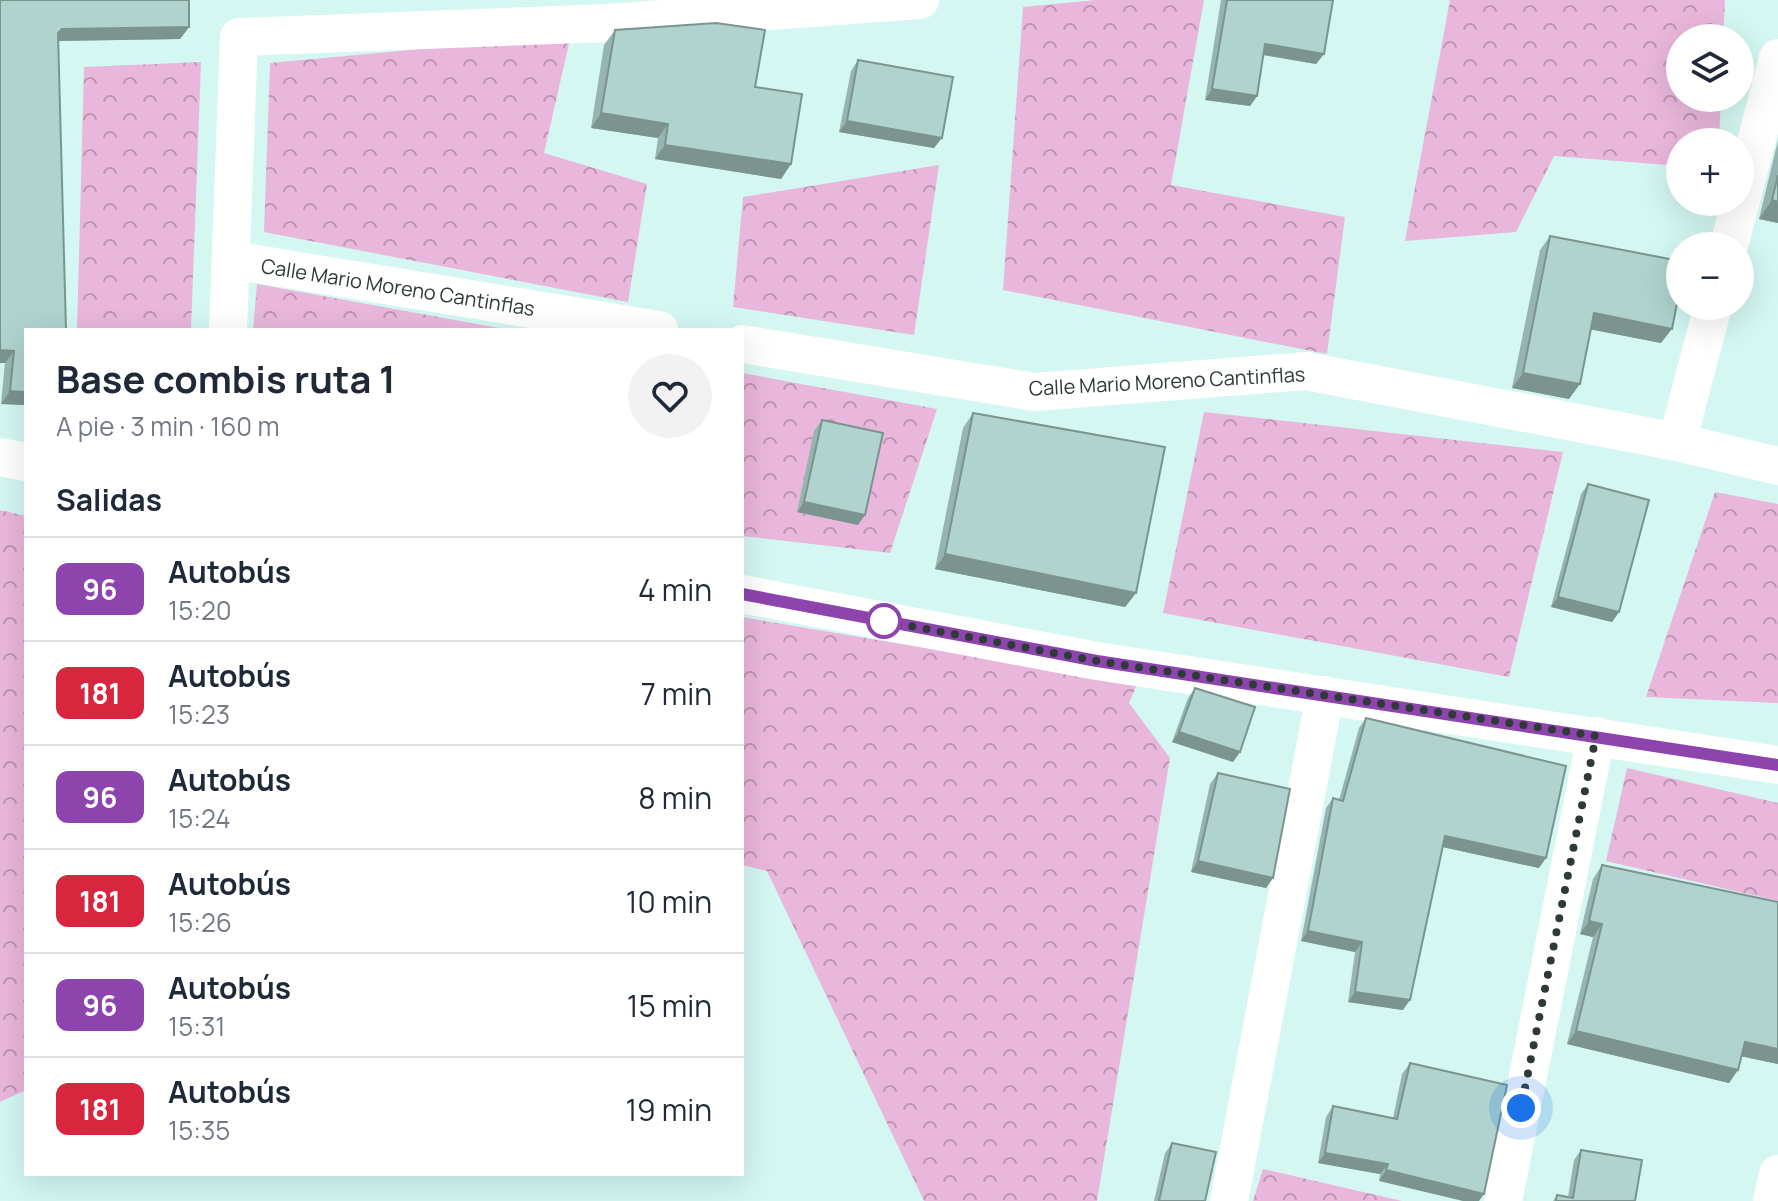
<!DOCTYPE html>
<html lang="es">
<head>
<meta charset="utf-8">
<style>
	body { margin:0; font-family:Manrope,sans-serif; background:#f2f2f3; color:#1f2937; height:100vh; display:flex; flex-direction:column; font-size:30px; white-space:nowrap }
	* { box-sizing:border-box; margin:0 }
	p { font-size:26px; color:#747a83 }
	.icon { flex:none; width:44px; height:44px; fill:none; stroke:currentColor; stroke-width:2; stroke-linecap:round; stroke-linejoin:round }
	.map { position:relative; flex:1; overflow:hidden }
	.sheet { position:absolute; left:24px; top:328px; width:720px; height:848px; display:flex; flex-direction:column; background:#fff; border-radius:0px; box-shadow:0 8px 32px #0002 }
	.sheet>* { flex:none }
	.badge { padding:0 16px; border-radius:12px; font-size:28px; line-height:52px }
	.fabs { position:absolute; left:1666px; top:24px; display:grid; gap:16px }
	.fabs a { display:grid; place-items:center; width:88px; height:88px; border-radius:50%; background:#fff; box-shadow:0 8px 32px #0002; font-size:40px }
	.you { position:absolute; width:40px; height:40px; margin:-20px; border:6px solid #fff; border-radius:50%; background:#1a73e8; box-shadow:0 0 0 12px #1a73e833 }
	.map>.badge { position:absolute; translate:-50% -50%; box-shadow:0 0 0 4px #fff }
	h2 { padding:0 32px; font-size:30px; line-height:72px }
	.round { display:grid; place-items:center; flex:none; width:84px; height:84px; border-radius:42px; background:#f2f2f3 }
	.summary { display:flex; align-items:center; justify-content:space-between; height:136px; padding:0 32px }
	h1 { font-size:38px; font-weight:700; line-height:60px }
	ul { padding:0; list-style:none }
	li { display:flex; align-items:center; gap:24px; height:104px; padding:0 32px; border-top:2px solid #e0e1e3 }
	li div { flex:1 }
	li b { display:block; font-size:30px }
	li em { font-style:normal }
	li .badge { min-width:88px; font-weight:700; text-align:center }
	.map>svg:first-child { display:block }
	.forest { fill:url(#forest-crowns) }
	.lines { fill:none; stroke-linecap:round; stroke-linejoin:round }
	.street { stroke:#fff; stroke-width:38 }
	.wall { fill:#97b5b0 }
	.shaded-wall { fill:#7b9490 }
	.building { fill:#b0d3cd; stroke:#7b9490; stroke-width:2 }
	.line-casing { stroke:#fff; stroke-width:18 }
	.line { stroke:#8e44ad; stroke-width:12 }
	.walk { stroke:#2d3a38; stroke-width:8; stroke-dasharray:0 14.4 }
	.stop-dot { fill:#fff; stroke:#8e44ad; stroke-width:4 }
	.labels { text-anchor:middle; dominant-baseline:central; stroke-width:6; stroke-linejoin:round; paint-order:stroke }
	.street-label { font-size:20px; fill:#2d3a38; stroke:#fff }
</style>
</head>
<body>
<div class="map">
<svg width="1778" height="1201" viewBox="0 0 1778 1201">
	<defs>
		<pattern id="forest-crowns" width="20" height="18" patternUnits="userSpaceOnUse" patternTransform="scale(2)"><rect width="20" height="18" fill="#e9b7dc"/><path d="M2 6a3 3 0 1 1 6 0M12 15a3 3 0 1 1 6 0" fill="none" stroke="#bd96b3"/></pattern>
	</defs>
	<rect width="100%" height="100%" fill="#d4f7f1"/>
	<path class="forest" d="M 1096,0 L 1204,0 L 1171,185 L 1345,217 L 1327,354 L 1003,290 L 1023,7 Z
		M 1450,0 L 1725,0 L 1723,38 L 1680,38 L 1680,98 L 1721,98 L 1719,142 L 1680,142 L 1680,166 L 1554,156 L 1516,232 L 1405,241 Z
		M 571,35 L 544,153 L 647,184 L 628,302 L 264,232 L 270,63 Z
		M 201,62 L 191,330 L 77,330 L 84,67 Z
		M 939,165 L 914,335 L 733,307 L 743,197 Z
		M 257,284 L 510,330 L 253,330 Z
		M 742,373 L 937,409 L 890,553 L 742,536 Z
		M 1204,412 L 1563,452 L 1509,677 L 1163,613 Z
		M 1715,492 L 1778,504 L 1778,703 L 1646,697 Z
		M 0,510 L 26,516 L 26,1090 L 0,1102 Z
		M 742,617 L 1137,684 L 1129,703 L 1170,758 L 1097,1201 L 924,1201 L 767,871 L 742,865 Z
		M 1627,768 L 1778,803 L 1778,901 L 1606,861 Z
		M 1263,1169 L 1402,1201 L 1253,1201 Z"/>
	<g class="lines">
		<path class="street" d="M 1729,246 L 1778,58
			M 232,260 L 659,330
			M 228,330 L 239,37 L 608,23 L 920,0
			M 742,344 L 1035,392 L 1306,371 L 1677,442 L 1778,466
			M 1677,442 L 1713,306
			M 0,457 L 26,462
			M 742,594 L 1097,661 L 1778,765
			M 1229,1201 L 1325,695
			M 1503,1201 L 1596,736
			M 1772,1201 L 1778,1174"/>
	</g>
	<path class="wall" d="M 0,0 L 189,27 L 180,39 L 59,41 L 26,330 L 26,405 L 1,404 L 5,363 Z
		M 1221,0 L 1333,0 L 1324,54 L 1316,64 L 1263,55 L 1257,96 L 1250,106 L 1205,100 Z
		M 615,30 L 755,87 L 791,164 L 781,179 L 655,159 L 658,138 L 591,128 L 604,45 Z
		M 858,60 L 934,148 L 839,132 L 851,71 Z
		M 1778,140 L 1778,223 L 1759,219 Z
		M 1550,236 L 1661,343 L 1591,329 L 1569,399 L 1512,388 L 1540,250 Z
		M 973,413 L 1136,593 L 1125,607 L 935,569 L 963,428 Z
		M 822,420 L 858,525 L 797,512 L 814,431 Z
		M 1588,484 L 1619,612 L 1612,622 L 1551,607 L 1581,494 Z
		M 1195,688 L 1240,752 L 1233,762 L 1172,742 L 1188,698 Z
		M 1366,718 L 1539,868 L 1442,847 L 1403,1010 L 1348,1002 L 1355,952 L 1301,941 L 1326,808 L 1333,798 L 1339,800 L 1359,728 Z
		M 1218,773 L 1273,878 L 1266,888 L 1191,872 L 1210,784 Z
		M 1602,865 L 1778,1064 L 1741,1056 L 1738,1070 L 1729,1083 L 1567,1044 L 1593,937 L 1580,934 L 1593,879 Z
		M 1410,1063 L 1507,1085 L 1379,1181 L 1380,1174 L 1318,1163 L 1326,1117 L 1333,1106 L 1393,1118 L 1402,1074 Z
		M 1172,1143 L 1205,1201 L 1154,1201 L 1165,1153 Z
		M 1581,1150 L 1635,1201 L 1553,1201 L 1557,1195 L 1568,1197 L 1574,1160 Z"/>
	<path class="shaded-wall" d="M 189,27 L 180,39 L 54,41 L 58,33 L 62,29 Z
		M 1265,44 L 1324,54 L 1316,64 L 1258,54 Z
		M 1212,89 L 1257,96 L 1250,106 L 1205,100 Z
		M 601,113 L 668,124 L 658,138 L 591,128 Z
		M 847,121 L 942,138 L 934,148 L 839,132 Z
		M 665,145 L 791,164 L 781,179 L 655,159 Z
		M 1772,200 L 1778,202 L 1778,223 L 1759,219 Z
		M 1594,313 L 1672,329 L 1661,343 L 1583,328 Z
		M 0,350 L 14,351 L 5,363 L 0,363 Z
		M 1523,373 L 1580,384 L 1569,399 L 1512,388 Z
		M 10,391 L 26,392 L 26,405 L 1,404 Z
		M 804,502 L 865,515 L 858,525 L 797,512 Z
		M 945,554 L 1136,593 L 1125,607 L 935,569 Z
		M 1558,597 L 1619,612 L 1612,622 L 1551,607 Z
		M 1179,732 L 1240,752 L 1233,762 L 1172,742 Z
		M 1445,836 L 1546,858 L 1539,868 L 1438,846 Z
		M 1198,861 L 1273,878 L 1266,888 L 1191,872 Z
		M 1589,921 L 1602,924 L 1593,937 L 1580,934 Z
		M 1308,931 L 1362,942 L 1355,952 L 1301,941 Z
		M 1355,992 L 1410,1000 L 1403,1010 L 1348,1002 Z
		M 1576,1031 L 1738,1070 L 1729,1083 L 1567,1044 Z
		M 1745,1042 L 1778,1049 L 1778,1064 L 1735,1055 Z
		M 1325,1153 L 1388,1164 L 1380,1174 L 1318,1163 Z
		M 1386,1170 L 1484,1194 L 1479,1201 L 1463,1201 L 1379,1181 Z"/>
	<path class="building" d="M 0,0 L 189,0 L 189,27 L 62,29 L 58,33 L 66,330 L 26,330 L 26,392 L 10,391 L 14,351 L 0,350 Z
		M 1227,0 L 1333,0 L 1324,54 L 1265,44 L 1257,96 L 1212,89 Z
		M 716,23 L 765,30 L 755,87 L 802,94 L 791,164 L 665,145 L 668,124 L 601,113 L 615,30 Z
		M 858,60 L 953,77 L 942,138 L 847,121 Z
		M 1778,175 L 1778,202 L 1772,200 Z
		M 1550,236 L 1680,261 L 1680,288 L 1672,329 L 1594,313 L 1580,384 L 1523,373 Z
		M 973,413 L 1165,447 L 1136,593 L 945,554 Z
		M 822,420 L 883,433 L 865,515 L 804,502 Z
		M 1588,484 L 1649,500 L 1619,612 L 1558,597 Z
		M 1195,688 L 1255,707 L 1240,752 L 1179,732 Z
		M 1366,718 L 1566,766 L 1546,858 L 1445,836 L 1410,1000 L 1355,992 L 1362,942 L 1308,931 L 1333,798 L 1343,801 Z
		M 1218,773 L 1290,789 L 1273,878 L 1198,861 Z
		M 1602,865 L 1778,902 L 1778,1049 L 1745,1042 L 1738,1070 L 1576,1031 L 1602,924 L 1589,921 Z
		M 1410,1063 L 1507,1085 L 1484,1194 L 1386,1170 L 1388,1164 L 1325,1153 L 1333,1106 L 1397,1119 Z
		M 1172,1143 L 1216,1152 L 1205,1201 L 1159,1201 Z
		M 1581,1150 L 1642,1160 L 1635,1201 L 1556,1201 L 1557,1195 L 1573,1198 Z"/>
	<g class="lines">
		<g class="line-casing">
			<path id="line" d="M 742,594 L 1097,661 L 1778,765"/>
		</g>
		<use href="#line" class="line"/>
		<path class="walk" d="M 884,621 L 1097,661 L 1596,736 L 1521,1108"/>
	</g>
	<circle class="stop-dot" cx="884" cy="621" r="16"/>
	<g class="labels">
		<g class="street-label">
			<text transform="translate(398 287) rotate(9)">Calle Mario Moreno Cantinflas</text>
			<text transform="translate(1167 381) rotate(-3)">Calle Mario Moreno Cantinflas</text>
		</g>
	</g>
</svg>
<div class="fabs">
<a><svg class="icon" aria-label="layers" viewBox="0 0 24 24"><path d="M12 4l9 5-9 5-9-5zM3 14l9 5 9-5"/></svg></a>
<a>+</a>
<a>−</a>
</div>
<div class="you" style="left:1521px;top:1108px"></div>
<section class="sheet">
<div class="summary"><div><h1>Base combis ruta 1</h1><p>A pie · 3 min · 160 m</p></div><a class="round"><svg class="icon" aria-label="heart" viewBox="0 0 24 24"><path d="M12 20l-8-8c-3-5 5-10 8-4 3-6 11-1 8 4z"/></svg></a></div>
<h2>Salidas</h2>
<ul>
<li><span class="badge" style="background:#8e44ad;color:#fff">96</span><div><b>Autobús</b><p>15:20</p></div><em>4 min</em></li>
<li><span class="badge" style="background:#d7263d;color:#fff">181</span><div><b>Autobús</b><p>15:23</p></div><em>7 min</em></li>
<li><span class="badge" style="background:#8e44ad;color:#fff">96</span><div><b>Autobús</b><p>15:24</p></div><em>8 min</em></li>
<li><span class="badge" style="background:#d7263d;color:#fff">181</span><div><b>Autobús</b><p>15:26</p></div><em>10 min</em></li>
<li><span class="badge" style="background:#8e44ad;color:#fff">96</span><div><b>Autobús</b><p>15:31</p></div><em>15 min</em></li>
<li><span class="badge" style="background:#d7263d;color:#fff">181</span><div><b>Autobús</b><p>15:35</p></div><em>19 min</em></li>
</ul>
</section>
</div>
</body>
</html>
